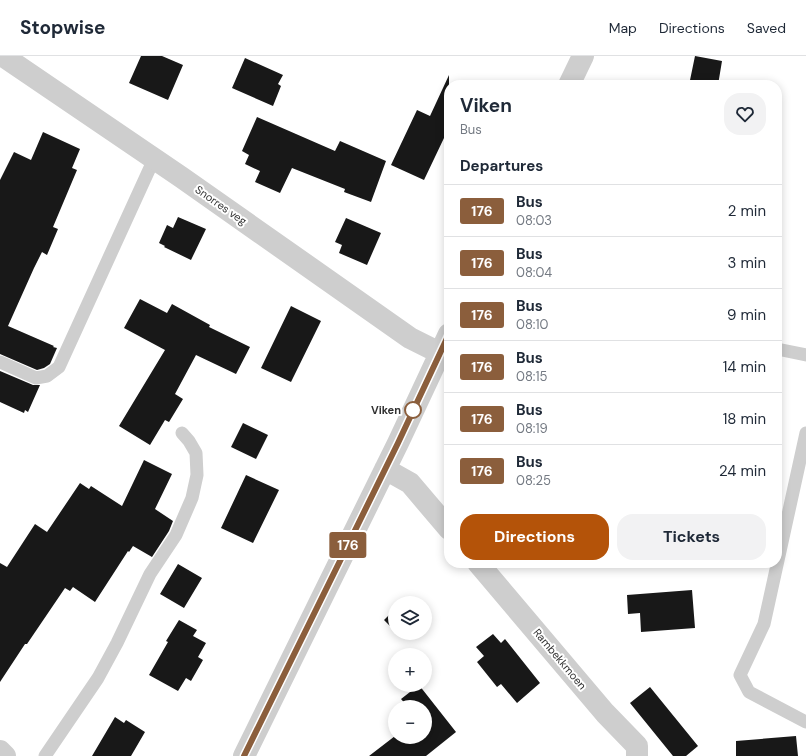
<!DOCTYPE html>
<html lang="en">
<head>
<meta charset="utf-8">
<style>
	body { margin:0; font-family:"DM Sans",sans-serif; background:#f2f2f3; color:#1f2937; height:100vh; display:flex; flex-direction:column; font-size:15px; white-space:nowrap }
	* { box-sizing:border-box; margin:0 }
	p { font-size:13px; color:#747a83 }
	.icon { flex:none; width:22px; height:22px; fill:none; stroke:currentColor; stroke-width:2; stroke-linecap:round; stroke-linejoin:round }
	.map { position:relative; flex:1; overflow:hidden }
	.panel { position:absolute; left:444px; top:24px; width:338px; height:488px; display:flex; flex-direction:column; background:#fff; border-radius:16px; box-shadow:0 2px 10px #0003 }
	.panel>* { flex:none }
	.badge { padding:0 8px; border-radius:3px; font-size:14px; line-height:26px }
	.buttons { position:absolute; left:388px; top:540px; display:grid; gap:8px }
	.buttons a { display:grid; place-items:center; width:44px; height:44px; border-radius:50%; background:#fff; box-shadow:0 2px 10px #0003; font-size:20px }
	.map>.badge { position:absolute; translate:-50% -50%; box-shadow:0 0 0 2px #fff }
	h2 { padding:0 16px; font-size:15px; line-height:36px }
	.round { display:grid; place-items:center; flex:none; width:42px; height:42px; border-radius:16px; background:#f2f2f3 }
	.summary { display:flex; align-items:center; justify-content:space-between; height:68px; padding:0 16px }
	h1 { font-size:19px; font-weight:700; line-height:30px }
	.action { display:flex; gap:8px; margin-top:auto; padding:8px 16px }
	.action a { flex:1; height:46px; border-radius:16px; background:#b45309; color:#fff; font-size:16px; font-weight:700; line-height:46px; text-align:center }
	.action a+a { background:#f2f2f3; color:#1f2937 }
	ul { padding:0; list-style:none }
	li { display:flex; align-items:center; gap:12px; height:52px; padding:0 16px; border-top:1px solid #e0e1e3 }
	li div { flex:1 }
	li b { display:block; font-size:15px }
	li em { font-style:normal }
	li .badge { min-width:44px; font-weight:700; text-align:center }
	header { display:flex; align-items:center; gap:24px; box-sizing:border-box; height:56px; padding:0 20px; background:#fff; border-bottom:1px solid #e0e1e3 }
	header strong { font-size:19px }
	nav { display:flex; gap:22px; margin-inline-start:auto; font-size:14px }
	.map>svg:first-child { display:block }
	.building { fill:#181818 }
	.lines { fill:none; stroke-linecap:round; stroke-linejoin:round }
	.lane { stroke:#cecece; stroke-width:13 }
	.street { stroke:#cecece; stroke-width:22 }
	.line-casing { stroke:#fff; stroke-width:9 }
	.line { stroke:#8b5e3c; stroke-width:6 }
	.stop-dot { fill:#fff; stroke:#8b5e3c; stroke-width:2 }
	.labels { text-anchor:middle; dominant-baseline:central; stroke-width:4; stroke-linejoin:round; paint-order:stroke }
	.street-label { font-size:11px; fill:#313131; stroke:#fff }
	.stop-label { font-size:11px; font-weight:bold; fill:#313131; stroke:#fff; text-anchor:end }
</style>
</head>
<body>
<header>
<strong>Stopwise</strong>
<nav><a>Map</a><a>Directions</a><a>Saved</a></nav>
</header>
<div class="map">
<svg width="806" height="700" viewBox="0 0 806 700">
	<rect width="100%" height="100%" fill="#fff"/>
	<path class="building" d="M 141,0 L 162,0 L 183,9 L 168,44 L 129,27 Z
		M 695,0 L 722,5 L 718,29 L 689,29 Z
		M 245,2 L 283,19 L 278,28 L 281,30 L 273,50 L 232,32 Z
		M 449,19 L 449,84 L 444,82 L 424,124 L 391,109 L 417,54 L 430,60 Z
		M 257,61 L 335,95 L 340,85 L 386,105 L 371,146 L 344,136 L 345,133 L 292,112 L 280,137 L 255,126 L 260,115 L 245,108 L 249,99 L 242,95 Z
		M 43,76 L 80,93 L 72,112 L 77,114 L 53,171 L 58,173 L 47,199 L 42,196 L 34,212 L 8,270 L 54,290 L 53,291 L 57,292 L 50,308 L 44,312 L 37,314 L 0,298 L 0,124 L 14,96 L 31,104 Z
		M 178,161 L 206,173 L 191,204 L 164,191 L 165,190 L 159,187 L 167,169 L 173,172 Z
		M 346,162 L 381,177 L 367,209 L 339,197 L 342,189 L 335,186 Z
		M 140,243 L 167,257 L 172,248 L 210,269 L 209,271 L 250,291 L 236,318 L 196,299 L 175,338 L 183,343 L 169,366 L 165,364 L 150,389 L 119,370 L 165,294 L 124,272 Z
		M 291,250 L 321,265 L 291,326 L 261,312 Z
		M 0,315 L 33,329 L 40,329 L 28,356 L 25,354 L 24,357 L 0,346 Z
		M 243,367 L 268,379 L 256,403 L 231,391 Z
		M 144,404 L 172,418 L 155,453 L 173,465 L 169,475 L 152,501 L 133,490 L 129,496 L 128,495 L 95,546 L 73,531 L 70,535 L 65,532 L 27,588 L 25,588 L 0,626 L 0,507 L 7,511 L 35,468 L 47,476 L 80,427 L 89,433 L 91,430 L 122,450 Z
		M 246,419 L 279,434 L 253,487 L 221,472 Z
		M 178,508 L 202,522 L 184,552 L 160,538 Z
		M 692,534 L 695,572 L 641,576 L 640,557 L 628,558 L 627,539 Z
		M 395,553 L 395,575 L 384,564 Z
		M 179,564 L 197,574 L 193,580 L 206,587 L 198,601 L 203,604 L 191,625 L 186,622 L 178,635 L 149,619 L 168,586 L 166,585 Z
		M 493,578 L 501,587 L 505,583 L 540,627 L 517,647 L 501,628 L 497,631 L 477,606 L 484,600 L 476,591 Z
		M 419,629 L 456,676 L 426,700 L 369,700 L 395,680 L 425,681 L 425,651 L 408,651 L 401,643 Z
		M 650,631 L 698,690 L 686,700 L 673,700 L 630,647 Z
		M 115,661 L 124,667 L 126,664 L 145,676 L 131,700 L 92,700 Z
		M 796,680 L 798,700 L 736,700 L 736,685 Z"/>
	<g class="lines">
		<path class="lane" d="M 777,293 L 806,299
			M 0,306 L 36,322 L 47,320 L 59,311 L 154,103
			M 806,377 L 764,568 L 740,619 L 749,636 L 806,666
			M 45,700 L 98,622 L 117,587 L 150,518 L 176,479 L 192,442 L 197,419 L 196,397 L 189,385 L 182,377"/>
		<path class="street" d="M 3,0 L 181,121 L 410,282 L 440,297
			M 569,29 L 583,0
			M 385,413 L 410,427 L 449,473
			M 478,507 L 605,657 L 637,690 L 637,700
			M 0,695 L 5,700
			M 244,700 L 398,387 L 449,278"/>
	</g>
	<g class="lines">
		<g class="line-casing">
			<path id="line" d="M 244,700 L 398,387 L 449,278"/>
		</g>
		<use href="#line" class="line"/>
	</g>
	<circle class="stop-dot" cx="413" cy="354" r="8"/>
	<g class="labels">
		<g class="street-label">
			<text transform="translate(221 149) rotate(35)">Snorres veg</text>
			<text transform="translate(560 603) rotate(50)">Rambekkmoen</text>
		</g>
		<g class="stop-label">
			<text x="401" y="354">Viken</text>
		</g>
	</g>
</svg>
<div class="buttons">
<a><svg class="icon" aria-label="layers" viewBox="0 0 24 24"><path d="M12 4l9 5-9 5-9-5zM3 14l9 5 9-5"/></svg></a>
<a>+</a>
<a>−</a>
</div>
<b class="badge" style="left:348px;top:489px;background:#8b5e3c;color:#fff">176</b>
<section class="panel">
<div class="summary"><div><h1>Viken</h1><p>Bus</p></div><a class="round"><svg class="icon" aria-label="heart" viewBox="0 0 24 24"><path d="M12 20l-8-8c-3-5 5-10 8-4 3-6 11-1 8 4z"/></svg></a></div>
<h2>Departures</h2>
<ul>
<li><span class="badge" style="background:#8b5e3c;color:#fff">176</span><div><b>Bus</b><p>08:03</p></div><em>2 min</em></li>
<li><span class="badge" style="background:#8b5e3c;color:#fff">176</span><div><b>Bus</b><p>08:04</p></div><em>3 min</em></li>
<li><span class="badge" style="background:#8b5e3c;color:#fff">176</span><div><b>Bus</b><p>08:10</p></div><em>9 min</em></li>
<li><span class="badge" style="background:#8b5e3c;color:#fff">176</span><div><b>Bus</b><p>08:15</p></div><em>14 min</em></li>
<li><span class="badge" style="background:#8b5e3c;color:#fff">176</span><div><b>Bus</b><p>08:19</p></div><em>18 min</em></li>
<li><span class="badge" style="background:#8b5e3c;color:#fff">176</span><div><b>Bus</b><p>08:25</p></div><em>24 min</em></li>
</ul>
<div class="action"><a>Directions</a><a>Tickets</a></div>
</section>
</div>
</body>
</html>
